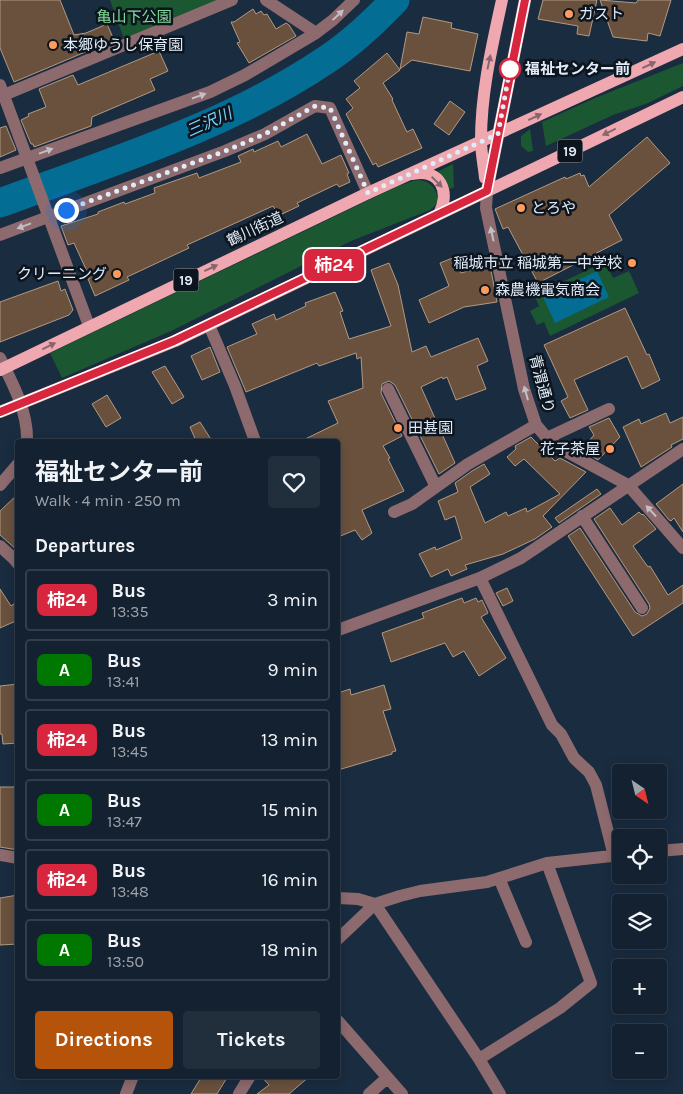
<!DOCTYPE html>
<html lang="en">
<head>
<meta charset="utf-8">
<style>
	body { margin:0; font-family:Karla,"Noto Sans JP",sans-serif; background:#212e3c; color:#f1f3f6; height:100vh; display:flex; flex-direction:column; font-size:19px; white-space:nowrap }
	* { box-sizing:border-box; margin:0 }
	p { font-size:16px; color:#9da3ab }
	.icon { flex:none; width:28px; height:28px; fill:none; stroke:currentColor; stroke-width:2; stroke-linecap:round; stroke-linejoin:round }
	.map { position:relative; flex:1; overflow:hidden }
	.side { position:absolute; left:15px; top:439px; width:325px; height:640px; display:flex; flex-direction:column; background:#142130; border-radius:5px; box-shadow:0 2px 12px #0003,0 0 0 1px #333e4c }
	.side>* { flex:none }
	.badge { padding:0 10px; border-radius:8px; font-size:18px; line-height:32px }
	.needle { width:32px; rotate:145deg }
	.fabs { position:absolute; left:612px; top:764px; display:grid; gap:10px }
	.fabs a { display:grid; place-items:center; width:55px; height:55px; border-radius:5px; background:#142130; box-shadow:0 2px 12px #0003,0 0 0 1px #333e4c; font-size:25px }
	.you { position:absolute; width:25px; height:25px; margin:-12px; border:4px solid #fff; border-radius:50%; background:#1a73e8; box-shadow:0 0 0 8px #1a73e833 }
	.map>.badge { position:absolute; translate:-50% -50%; box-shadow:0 0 0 2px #fff }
	h2 { padding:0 20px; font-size:19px; line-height:45px }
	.round { display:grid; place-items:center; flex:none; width:52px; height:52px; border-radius:5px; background:#212e3c }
	.overview { display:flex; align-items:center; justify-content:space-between; height:85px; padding:0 20px }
	h1 { font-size:24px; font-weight:700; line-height:38px }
	.primary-button { display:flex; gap:10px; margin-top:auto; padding:10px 20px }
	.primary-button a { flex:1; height:58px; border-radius:5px; background:#b45309; color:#fff; font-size:20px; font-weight:700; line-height:58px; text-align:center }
	.primary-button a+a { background:#212e3c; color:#f1f3f6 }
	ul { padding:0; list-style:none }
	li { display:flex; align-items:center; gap:15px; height:62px; margin:0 10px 8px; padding:0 10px; border:2px solid #333e4c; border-radius:5px }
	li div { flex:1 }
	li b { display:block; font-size:19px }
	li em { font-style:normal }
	li .badge { min-width:55px; font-weight:700; text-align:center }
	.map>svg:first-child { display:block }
	.green { fill:#1b5730 }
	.water { fill:#036d93 }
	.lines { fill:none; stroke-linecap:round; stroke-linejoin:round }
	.river { stroke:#036d93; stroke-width:29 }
	.building { fill:#69513d; stroke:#b39982 }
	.minor { stroke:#8d6a6d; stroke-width:12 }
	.major { stroke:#efa7b0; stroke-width:12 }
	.oneway { fill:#c3bec8 }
	.oneway2 { fill:#89656e }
	.line-casing { stroke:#fff; stroke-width:11 }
	.line { stroke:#d7263d; stroke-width:8 }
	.walk { stroke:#e0ecf9; stroke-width:5; stroke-dasharray:0 9 }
	.poi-dot { fill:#ff9b5b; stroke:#0c141d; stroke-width:2 }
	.stop-dot { fill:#fff; stroke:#d7263d; stroke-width:2.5 }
	.labels { text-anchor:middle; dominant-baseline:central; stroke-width:5; stroke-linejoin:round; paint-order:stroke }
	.shield { fill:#0c141d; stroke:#a0abb7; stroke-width:1 }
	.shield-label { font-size:14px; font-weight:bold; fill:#e0ecf9 }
	.poi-label { font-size:15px; fill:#e0ecf9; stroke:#0c141d; text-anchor:start }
	.park-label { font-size:15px; fill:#81de9a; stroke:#0c141d }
	.stop-label { font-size:15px; font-weight:bold; fill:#e0ecf9; stroke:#0c141d; text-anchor:start }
	.street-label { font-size:15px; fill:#e0ecf9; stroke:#0c141d }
	.water-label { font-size:16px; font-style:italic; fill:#78d0fb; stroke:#0c141d }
</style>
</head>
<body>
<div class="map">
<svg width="683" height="1094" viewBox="0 0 683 1094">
	<rect width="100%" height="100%" fill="#1a2c40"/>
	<path class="green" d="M 110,0 L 220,0 L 124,39 Z
		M 683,63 L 683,86 L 648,103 L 613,115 L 546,146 L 542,122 L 595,98 Z
		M 530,129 L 533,151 L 528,152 L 521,146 L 521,136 Z
		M 453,164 L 454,187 L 450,189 L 444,178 L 437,172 Z
		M 420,180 C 432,182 439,191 437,204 L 430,210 L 351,241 L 171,331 L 62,378 L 50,353 L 396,187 L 413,181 Z
		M 605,262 L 613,278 L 629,271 L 639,293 L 550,336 L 544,322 L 537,325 L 530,311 L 539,306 L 534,295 Z"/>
	<path class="water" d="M 597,271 L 609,297 L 555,323 L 543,297 Z"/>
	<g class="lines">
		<path class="river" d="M 0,203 C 111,162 228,126 326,60 C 352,43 374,22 395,0"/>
	</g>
	<path class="building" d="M 0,0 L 60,0 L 74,35 L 86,33 L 107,24 L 114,40 L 14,82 L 0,48 Z
		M 543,0 L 597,0 L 589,36 L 577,34 L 578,26 L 538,19 Z
		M 600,0 L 636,3 L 638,0 L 671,0 L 660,36 L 648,33 L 647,41 L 613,37 Z
		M 253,9 L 256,14 L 261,11 L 264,15 L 267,14 L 276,29 L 286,23 L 289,25 L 296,36 L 249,63 L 237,43 L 240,42 L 231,22 L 234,22 Z
		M 423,17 L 452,23 L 451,28 L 478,34 L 470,71 L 412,60 L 400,69 L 407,32 L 419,34 Z
		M 159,51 L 168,71 L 150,79 L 155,90 L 92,117 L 91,126 L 34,147 L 33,144 L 31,144 L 21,120 L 29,116 L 28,114 L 46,107 L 39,89 L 73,75 L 78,85 Z
		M 387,53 L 400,70 L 383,83 L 393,99 L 392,100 L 405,128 L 407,132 L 413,129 L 422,148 L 378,167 L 376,163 L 373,165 L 346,114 L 353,108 L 346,99 L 360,88 L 354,81 Z
		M 450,101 L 465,112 L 449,135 L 434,124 Z
		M 6,126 L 16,150 L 0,157 L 0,128 Z
		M 307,134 L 322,164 L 341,155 L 349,173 L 347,174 L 350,182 L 339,187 L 337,184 L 297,203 L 299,206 L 282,214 L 279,210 L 276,211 L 273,206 L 187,245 L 189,248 L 127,277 L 129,280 L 95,296 L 88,279 L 90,278 L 74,243 L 68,245 L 61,226 L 98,214 L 98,212 L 124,202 L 125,204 L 155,193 L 154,188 L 197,173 L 199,178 L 241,162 L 238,156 L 253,149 L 254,152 L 278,141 L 281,147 Z
		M 647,137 L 670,163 L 609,215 L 622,240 L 538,283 L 508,227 L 503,229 L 495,209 L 565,177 L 566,179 L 580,173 L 581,176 L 584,175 L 589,187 Z
		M 455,257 L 461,273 L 490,265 L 497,302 L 464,307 L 429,323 L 419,300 L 449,286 L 440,263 Z
		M 389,263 L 398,285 L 412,352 L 426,346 L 431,357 L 478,338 L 488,361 L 477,366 L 486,389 L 456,400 L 447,377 L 443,379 L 442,377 L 421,387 L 455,463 L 439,474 L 395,385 L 389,381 L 382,384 L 381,393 L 402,436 L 383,446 L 390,458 L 388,459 L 404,491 L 362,510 L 372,533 L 362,540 L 355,530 L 338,537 L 338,441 L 301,441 L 338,423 L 328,401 L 363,388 L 361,357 L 357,359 L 356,353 L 319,366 L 317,363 L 246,392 L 227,347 L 257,334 L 252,324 L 274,314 L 276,320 L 306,306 L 305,303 L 335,292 L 343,311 L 340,312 L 349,339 L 391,326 L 371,270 Z
		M 58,281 L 61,291 L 65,289 L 73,310 L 69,315 L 0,342 L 0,302 Z
		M 625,308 L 647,355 L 649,354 L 660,380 L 642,389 L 627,356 L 574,380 L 588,410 L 570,418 L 561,401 L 568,397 L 544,345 Z
		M 210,347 L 220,372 L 202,380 L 191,356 Z
		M 165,366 L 184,397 L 172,404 L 152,372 Z
		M 107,395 L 121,418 L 106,427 L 92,404 Z
		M 666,413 L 670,423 L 683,417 L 683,439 L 671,445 L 672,447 L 641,467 L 623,427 L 639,419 L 641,424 Z
		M 609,418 L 620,437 L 598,460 L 581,450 L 594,435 L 589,427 Z
		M 200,422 L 212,441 L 196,441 L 190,427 Z
		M 531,437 L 555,461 L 560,458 L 586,472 L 543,516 L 552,527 L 535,539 L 503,554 L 465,565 L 467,569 L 451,576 L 448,569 L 431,577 L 419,554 L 435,547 L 436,550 L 462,539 L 455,516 L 445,520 L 438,501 L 458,492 L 455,483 L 472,471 L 484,464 L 490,474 L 470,487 L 485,523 L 506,512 L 508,516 L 526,508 L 527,512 L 560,494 L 524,459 L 515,466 L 507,457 L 516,449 L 515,446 Z
		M 683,484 L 683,532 L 674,518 L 671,521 L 669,520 L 656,504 Z
		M 597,489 L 601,494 L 559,523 L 555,518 Z
		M 18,494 L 18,551 L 0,535 L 0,511 Z
		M 610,508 L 622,525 L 639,512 L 642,515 L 643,514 L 656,529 L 633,546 L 648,567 L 650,566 L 668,595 L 683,585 L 683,603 L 633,636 L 568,536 L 580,528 L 635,612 L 642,616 L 647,614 L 650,608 L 649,604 L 594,519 Z
		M 507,588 L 513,601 L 503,606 L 496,593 Z
		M 0,589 L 11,606 L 18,601 L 18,620 L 0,628 Z
		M 462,598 L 464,603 L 476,598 L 478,602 L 482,600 L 488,613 L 481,617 L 506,658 L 479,676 L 464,651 L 453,657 L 445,643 L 391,662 L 382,633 L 424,618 L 422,613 Z
		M 18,684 L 18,743 L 3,744 L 2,734 L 0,734 L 0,686 Z
		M 384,685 L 391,709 L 383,711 L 396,751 L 392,752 L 392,754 L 338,770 L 338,693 L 350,689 L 351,695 Z
		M 0,787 L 18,787 L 18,850 L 0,847 Z
		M 18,895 L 18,944 L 0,945 L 0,898 Z
		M 202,1076 L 228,1076 L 217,1094 L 191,1094 Z
		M 261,1076 L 310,1076 L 289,1094 L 257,1094 L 269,1085 Z"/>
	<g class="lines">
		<path class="minor" d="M 266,0 L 316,33
			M 0,85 L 89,326
			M 4,95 L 232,0
			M 0,168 L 210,92 L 245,75 L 316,33 L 333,20 L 354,0
			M 487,191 L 486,208 L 524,389 L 536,425 L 547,438 L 558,447 L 628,485 L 683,548
			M 0,235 L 225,151 L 265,134 L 315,106 L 330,108 L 368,193
			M 209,325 L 235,386 L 255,441
			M 0,358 C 13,384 28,412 27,441
			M 388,389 L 436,487
			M 547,438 L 609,409
			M 0,485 L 18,464
			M 394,512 L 412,504 L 468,464 L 536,425
			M 582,516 L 642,608
			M 0,546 L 13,558 L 18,564
			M 480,578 L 552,725 L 561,734 L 574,758 L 589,772 L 596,785 L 614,856
			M 338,630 L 480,578 L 521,558 L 683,449
			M 659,851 L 683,849
			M 0,855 L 18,858
			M 499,878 L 526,942
			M 338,898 L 358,899 L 375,904 L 479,1059 L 500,1094
			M 338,939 L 375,904 L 400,896 L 420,891 L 487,882 L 547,863 L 621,855
			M 338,1021 L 402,1094
			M 479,1059 L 560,1008 L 591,983 L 547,863
			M 126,1094 L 133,1076
			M 239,1094 L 250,1076
			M 369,1094 L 387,1078"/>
		<path class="major" d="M 413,174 C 440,168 451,192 439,214
			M 485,178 C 484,166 481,153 481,140 C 481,92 492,46 502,0
			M 487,191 L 525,0
			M 0,370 L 368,193 L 683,49
			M 0,412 L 175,341 L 683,97"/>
	</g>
	<defs><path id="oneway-solid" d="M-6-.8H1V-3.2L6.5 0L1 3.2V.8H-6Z" transform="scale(1.25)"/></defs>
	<g class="oneway">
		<use href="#oneway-solid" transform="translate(338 15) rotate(-43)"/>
		<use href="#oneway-solid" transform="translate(199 96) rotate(-19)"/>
		<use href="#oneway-solid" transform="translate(46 151) rotate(-20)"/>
		<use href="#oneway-solid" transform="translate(24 226) rotate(160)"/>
		<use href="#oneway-solid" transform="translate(492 234) rotate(-102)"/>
		<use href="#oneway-solid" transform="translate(526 393) rotate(-105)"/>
		<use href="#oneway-solid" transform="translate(651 511) rotate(-133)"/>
	</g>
	<g class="oneway2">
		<use href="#oneway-solid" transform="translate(489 62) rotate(-78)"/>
		<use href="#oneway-solid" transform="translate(649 65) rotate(-25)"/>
		<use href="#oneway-solid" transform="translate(535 117) rotate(-25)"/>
		<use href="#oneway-solid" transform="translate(609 132) rotate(154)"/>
		<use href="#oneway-solid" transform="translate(437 182) rotate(45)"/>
		<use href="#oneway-solid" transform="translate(211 268) rotate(-25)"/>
		<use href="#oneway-solid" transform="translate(49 346) rotate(-26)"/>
	</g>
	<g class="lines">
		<g class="line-casing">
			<path id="line" d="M 0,412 L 174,341 L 487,191 L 525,0"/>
		</g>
		<use href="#line" class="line"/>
		<path class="walk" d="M 66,210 L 225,151 L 265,134 L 315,106 L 330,108 L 368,193 L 498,134 L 510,69"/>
	</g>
	<g class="poi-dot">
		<circle cx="569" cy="14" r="5"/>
		<circle cx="53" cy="45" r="5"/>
		<circle cx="521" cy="208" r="5"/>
		<circle cx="632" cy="263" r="5"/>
		<circle cx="117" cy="274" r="5"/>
		<circle cx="485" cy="290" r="5"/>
		<circle cx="398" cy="428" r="5"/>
		<circle cx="610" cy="449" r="5"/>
	</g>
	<circle class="stop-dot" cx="510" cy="69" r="10"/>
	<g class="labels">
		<g class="shield">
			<rect x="557.5" y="139.5" width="25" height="23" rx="4"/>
			<rect x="173.5" y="268.5" width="25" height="23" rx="4"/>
		</g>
		<g class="shield-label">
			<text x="570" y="151">19</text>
			<text x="186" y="280">19</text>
		</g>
		<g class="poi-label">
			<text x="579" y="14">ガスト</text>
			<text x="63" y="45">本郷ゆうし保育園</text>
			<text x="531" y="208">とろや</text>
			<text x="622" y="263" text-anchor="end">稲城市立 稲城第一中学校</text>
			<text x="107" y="274" text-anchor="end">クリーニング</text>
			<text x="495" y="290">森農機電気商会</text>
			<text x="408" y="428">田甚園</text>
			<text x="600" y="449" text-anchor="end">花子茶屋</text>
		</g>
		<g class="park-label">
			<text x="134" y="17">亀山下公園</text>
		</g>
		<g class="stop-label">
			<text x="525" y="69">福祉センター前</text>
		</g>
		<g class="street-label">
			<text transform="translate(255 229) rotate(-25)">鶴川街道</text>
			<text transform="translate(542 384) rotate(75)">青渭通り</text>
		</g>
		<g class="water-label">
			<text transform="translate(209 122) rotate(-24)">三沢川</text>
		</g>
	</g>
</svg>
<div class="fabs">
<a><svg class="needle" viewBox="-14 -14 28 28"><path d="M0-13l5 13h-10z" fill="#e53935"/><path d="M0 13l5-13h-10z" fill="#9da3ab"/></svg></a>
<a><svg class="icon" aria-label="locate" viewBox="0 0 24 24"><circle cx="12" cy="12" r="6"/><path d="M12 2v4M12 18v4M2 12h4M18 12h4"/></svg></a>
<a><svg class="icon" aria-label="layers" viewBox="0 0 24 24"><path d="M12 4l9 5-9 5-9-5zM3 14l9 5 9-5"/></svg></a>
<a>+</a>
<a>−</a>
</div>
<div class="you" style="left:66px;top:210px"></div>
<b class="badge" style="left:334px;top:265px;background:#d7263d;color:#fff">柿24</b>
<section class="side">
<div class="overview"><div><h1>福祉センター前</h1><p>Walk · 4 min · 250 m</p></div><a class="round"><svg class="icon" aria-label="heart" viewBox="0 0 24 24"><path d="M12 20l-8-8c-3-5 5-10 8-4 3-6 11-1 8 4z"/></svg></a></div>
<h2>Departures</h2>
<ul>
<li><span class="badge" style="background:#d7263d;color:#fff">柿24</span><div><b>Bus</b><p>13:35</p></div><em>3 min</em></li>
<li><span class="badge" style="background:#070;color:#fff">A</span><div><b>Bus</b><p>13:41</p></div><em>9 min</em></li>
<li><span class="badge" style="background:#d7263d;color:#fff">柿24</span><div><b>Bus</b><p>13:45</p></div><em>13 min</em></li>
<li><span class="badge" style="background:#070;color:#fff">A</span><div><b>Bus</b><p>13:47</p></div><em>15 min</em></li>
<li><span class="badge" style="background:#d7263d;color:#fff">柿24</span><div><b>Bus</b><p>13:48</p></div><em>16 min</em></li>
<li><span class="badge" style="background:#070;color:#fff">A</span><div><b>Bus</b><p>13:50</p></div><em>18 min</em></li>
</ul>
<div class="primary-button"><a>Directions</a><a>Tickets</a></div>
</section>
</div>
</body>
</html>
